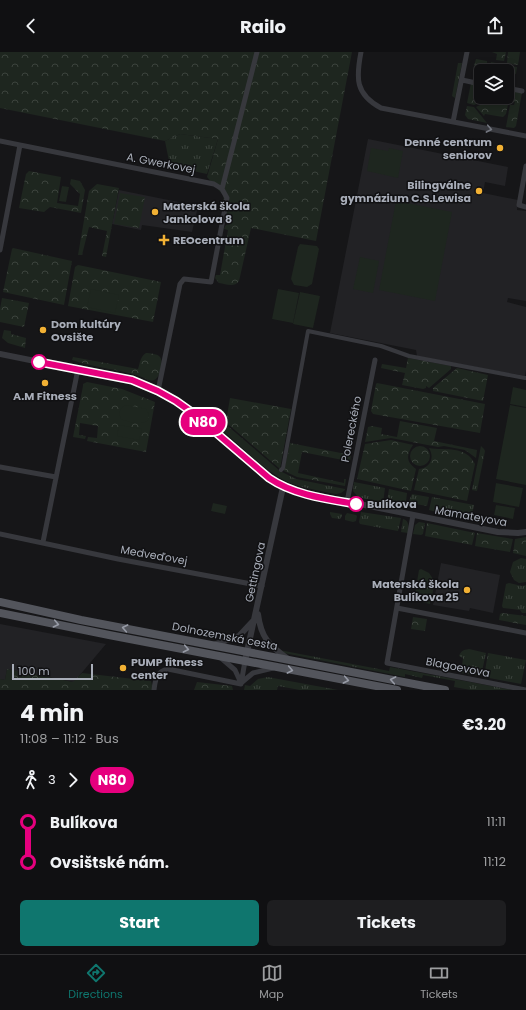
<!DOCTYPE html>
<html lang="en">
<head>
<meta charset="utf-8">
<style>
	body { margin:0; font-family:Poppins,sans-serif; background:#1e1e20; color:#f1f3f6; height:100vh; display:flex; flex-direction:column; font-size:15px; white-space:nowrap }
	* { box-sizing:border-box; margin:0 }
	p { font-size:13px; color:#9c9d9f }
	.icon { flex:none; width:22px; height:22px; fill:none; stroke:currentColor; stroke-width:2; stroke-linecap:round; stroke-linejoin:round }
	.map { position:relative; height:638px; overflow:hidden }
	.sheet { display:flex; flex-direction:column; background:#101012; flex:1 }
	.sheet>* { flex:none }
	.badge { padding:0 8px; border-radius:13px; font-size:14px; line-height:26px }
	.controls { position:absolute; left:474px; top:12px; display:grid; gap:8px }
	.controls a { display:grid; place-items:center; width:40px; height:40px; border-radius:6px; background:#101012; box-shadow:0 2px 10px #0003,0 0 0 1px #303032; font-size:20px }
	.scale { position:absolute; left:12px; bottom:10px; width:81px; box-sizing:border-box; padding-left:4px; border:2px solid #a8adb8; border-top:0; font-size:11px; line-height:14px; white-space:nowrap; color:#a8adb8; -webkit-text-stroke:3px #111113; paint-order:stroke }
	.map>.badge { position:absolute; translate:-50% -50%; box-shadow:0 0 0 2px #fff }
	.legs { display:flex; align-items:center; gap:6px; height:44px; padding:0 20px; font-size:13px }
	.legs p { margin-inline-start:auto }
	.overview { display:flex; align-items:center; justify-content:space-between; height:68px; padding:0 20px }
	h1 { font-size:22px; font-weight:700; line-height:30px }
	.cta { display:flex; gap:8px; margin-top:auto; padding:8px 20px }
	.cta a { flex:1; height:46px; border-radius:6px; background:#0f766e; color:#fff; font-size:16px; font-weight:700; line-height:46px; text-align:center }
	.cta a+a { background:#1e1e20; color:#f1f3f6 }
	ul { padding:0 20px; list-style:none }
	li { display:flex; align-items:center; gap:14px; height:40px; font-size:15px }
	li i { display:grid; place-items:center; width:6px; height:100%; margin:0 5px; background:currentColor }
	li i::after { content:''; width:10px; height:10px; margin:-5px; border:3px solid; border-radius:50%; background:#101012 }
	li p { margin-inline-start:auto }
	li:first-child i { background:linear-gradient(#0000 50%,currentColor 0) }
	li:last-child i { background:linear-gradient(currentColor 50%,#0000 0) }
	header { display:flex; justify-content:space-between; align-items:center; height:52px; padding:0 20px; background:#101012; font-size:18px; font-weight:700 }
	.menu { display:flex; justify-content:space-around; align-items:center; height:56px; border-top:1px solid #303032; background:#101012; font-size:11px; color:#9c9d9f }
	.menu a { display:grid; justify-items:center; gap:2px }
	.menu .on { color:#0f766e }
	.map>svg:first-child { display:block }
	.built { fill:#222225 }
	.grass { fill:url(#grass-tufts) }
	.forest { fill:url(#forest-crowns) }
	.garden { fill:#1e261f }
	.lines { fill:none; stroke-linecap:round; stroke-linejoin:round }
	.tertiary-tunnel { stroke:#333438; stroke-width:6; stroke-dasharray:6 3; stroke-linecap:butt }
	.pedestrian { stroke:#37383d; stroke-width:4 }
	.minor { stroke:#37383d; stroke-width:5 }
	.tertiary { stroke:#37383d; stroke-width:6 }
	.primary { stroke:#53555c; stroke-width:8 }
	.oneway { stroke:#757881 }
	.oneway2 { stroke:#979ba6 }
	.line-1-casing { stroke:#fff; stroke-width:9 }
	.line-1 { stroke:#e6007e; stroke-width:6 }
	.poi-dot { fill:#f2b134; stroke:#111113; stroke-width:1.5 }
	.stop-1-dot { fill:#fff; stroke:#e6007e; stroke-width:2 }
	.labels { text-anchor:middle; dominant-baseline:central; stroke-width:3; stroke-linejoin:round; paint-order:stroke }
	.poi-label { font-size:11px; font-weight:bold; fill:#a8adb8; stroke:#111113; text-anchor:start }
	.street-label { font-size:11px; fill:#a8adb8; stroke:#111113 }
	.stop-label { font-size:11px; font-weight:bold; fill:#a8adb8; stroke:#111113; text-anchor:start }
</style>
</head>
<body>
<header><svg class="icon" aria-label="back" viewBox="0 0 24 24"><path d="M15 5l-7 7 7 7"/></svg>Railo<svg class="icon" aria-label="share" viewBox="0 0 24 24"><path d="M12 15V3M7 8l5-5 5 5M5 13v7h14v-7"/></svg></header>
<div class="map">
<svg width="526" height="638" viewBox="0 0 526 638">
	<defs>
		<pattern id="grass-tufts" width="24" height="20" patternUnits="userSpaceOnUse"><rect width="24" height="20" fill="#1e261f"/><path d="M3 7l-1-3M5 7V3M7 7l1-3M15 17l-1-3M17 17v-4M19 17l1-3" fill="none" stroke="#3c433d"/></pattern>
		<pattern id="forest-crowns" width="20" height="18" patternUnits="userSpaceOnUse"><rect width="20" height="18" fill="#1e261f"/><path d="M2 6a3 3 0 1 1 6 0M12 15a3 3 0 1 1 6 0" fill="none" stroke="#3c433d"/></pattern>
	</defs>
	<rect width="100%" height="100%" fill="#161618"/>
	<path class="built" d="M 368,87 L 508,115 L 505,134 L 485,130 L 483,141 L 518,148 L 517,158 L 526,159 L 526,249 L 508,246 L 507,250 L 526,255 L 526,318 L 525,324 L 417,304 L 416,298 L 330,281 Z
		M 119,138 L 198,154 L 192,180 L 142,173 L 141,178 L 112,172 Z
		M 441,511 L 500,523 L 493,561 L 470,556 L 469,559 L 433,553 Z
		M 0,572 L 106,592 L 74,630 L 7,617 L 5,628 L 0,627 Z"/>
	<path class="grass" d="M 458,11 L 462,11 L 455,46 L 452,44 Z
		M 180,82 L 218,87 L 207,122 L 170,114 L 165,89 Z
		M 222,369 L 280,419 L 296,427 L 345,437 L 345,438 L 341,441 L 336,442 C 322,439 307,437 293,432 C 270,424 243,396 224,380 L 221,375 Z
		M 481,394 L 484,397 L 485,399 L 477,439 L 472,438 Z
		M 354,430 L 385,436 L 383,451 L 358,445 L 353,439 Z
		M 389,437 L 407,441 L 406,450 L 387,449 Z
		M 412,442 L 429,445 L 427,454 L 410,451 L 409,449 Z
		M 432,445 L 474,453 C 473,457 473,462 469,464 C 462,470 438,460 429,458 Z
		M 330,460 L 342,462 L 342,464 L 340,467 L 332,466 L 330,462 Z
		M 361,460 L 401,466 L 398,479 L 360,472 L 359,470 Z
		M 347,461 L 356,463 L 357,464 L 356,469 L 353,470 L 345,468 L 345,464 Z
		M 403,467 C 410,469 408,475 408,481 L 401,480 Z
		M 419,470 L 425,471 L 423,482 L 421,483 L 413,482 L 415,473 Z
		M 521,506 L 526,507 L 526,530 L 519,531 L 514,528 L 510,520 L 513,510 Z
		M 421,517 L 429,521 L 435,530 L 430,552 L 414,548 L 419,518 Z
		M 509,531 L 522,534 L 526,533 L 526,561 L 522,561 L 520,558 L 503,556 L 502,554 L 506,532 Z
		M 469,597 L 486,601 L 481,624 L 461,621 L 463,606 L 459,604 C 461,599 463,598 469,597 Z
		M 279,598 L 389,619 L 390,615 L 513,638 L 471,638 L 454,635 L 455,629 L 423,623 L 422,626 L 405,622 L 405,625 L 284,601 Z
		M 488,601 L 526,608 L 521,632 L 484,625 Z
		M 268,625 L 273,626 L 338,638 L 300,638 L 278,634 L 277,638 L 244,638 L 245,633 L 250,634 L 258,627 Z"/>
	<path class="forest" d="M 0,0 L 352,0 L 316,189 L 251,176 L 239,229 C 234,236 226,232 219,231 L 215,226 L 216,223 L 220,223 L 228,178 L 224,177 L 225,174 L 228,172 L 223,143 L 207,125 L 218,87 L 180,82 L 165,89 L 0,56 Z
		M 492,0 L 506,0 L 504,9 L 496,8 L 497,2 Z
		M 508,0 L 520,0 L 518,13 L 507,11 Z
		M 476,7 L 487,9 L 487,17 L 474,14 Z
		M 491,10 L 501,12 L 500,19 L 489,17 Z
		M 503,13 L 517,15 L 516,22 L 507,20 L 507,19 L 502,19 Z
		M 471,31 L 481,33 L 481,45 L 491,45 L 474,53 L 467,51 Z
		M 513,39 L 522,41 L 516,74 L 514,76 L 506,75 L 510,53 L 514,53 L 515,50 L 511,49 Z
		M 510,43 L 506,62 L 503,65 L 485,62 L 484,64 L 476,55 L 486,50 L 494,50 L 494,46 L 507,45 L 507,44 Z
		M 467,54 L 474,55 L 487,71 L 468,67 L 465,63 Z
		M 29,119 L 61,125 L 57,151 L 78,154 L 80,142 L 70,132 L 71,127 L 80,129 L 85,138 L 81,161 L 50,155 L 44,160 L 19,156 L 26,122 Z
		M 97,132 L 119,136 L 106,205 L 102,204 L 107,179 L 89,175 L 82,203 L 78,203 L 89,139 Z
		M 120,141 L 145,145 L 139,176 L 114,172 Z
		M 13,196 L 72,209 L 64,253 L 3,240 L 12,197 Z
		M 78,213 L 161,230 L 153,270 L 68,254 L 75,215 Z
		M 2,246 L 29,251 L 24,275 L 0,270 L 0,257 Z
		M 4,278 L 11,279 L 11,282 L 26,286 L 25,296 L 8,291 L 2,286 Z
		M 146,301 C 150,301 158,302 160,305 C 164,310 160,326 154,328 C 150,330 141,324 136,323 C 115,317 93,315 72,308 L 73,305 L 138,317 C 140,311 140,305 146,301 Z
		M 408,306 L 451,314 L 451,317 L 429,336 L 426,334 L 426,336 L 423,337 L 402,333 L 405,321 L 381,316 L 382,312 L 406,316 Z
		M 457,316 L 488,323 L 483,349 L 433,339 L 433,336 Z
		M 87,330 L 122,337 L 155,350 L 146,400 L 87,389 L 88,385 L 97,386 L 98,374 L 80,371 L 79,383 L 86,384 L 85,387 L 73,385 L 83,334 L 83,332 Z
		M 377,331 L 485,352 L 480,381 L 373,362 L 371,359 L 376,332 Z
		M 230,346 L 291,357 L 280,417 L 222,367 L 223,363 L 227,364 Z
		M 400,369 L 437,376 L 434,389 L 477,398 L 476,406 L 465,398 L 444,394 L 438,395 L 391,386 L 365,390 L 368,375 L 372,374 L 382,376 L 381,382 L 397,385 Z
		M 391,388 L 413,393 C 406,403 406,410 416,417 L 411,439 L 357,427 L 365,392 Z
		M 290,391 L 351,403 L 350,409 L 348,409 L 302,400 L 298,421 L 344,431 L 344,427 L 346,427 L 345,434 L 297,425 L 284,419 Z
		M410 404a10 10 0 1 1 20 0a10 10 0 1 1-20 0Z
		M 429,396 C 445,399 466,393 475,412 L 467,449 L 414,438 L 419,417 C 430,416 435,406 429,396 Z
		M 427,471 L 475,481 L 472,493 L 425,484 Z
		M 477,481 L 513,487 L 510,500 L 475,494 Z
		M 526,485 L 526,504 L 513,501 L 515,487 Z
		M 502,561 L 526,564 L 526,573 L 499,568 L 500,562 Z
		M 413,565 L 427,567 L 425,579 L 411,577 Z
		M 7,617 L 73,630 L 82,621 L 151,629 L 153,638 L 0,638 L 0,627 L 5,628 Z
		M 197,630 L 232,634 L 233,638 L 194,638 Z"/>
	<path class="garden" d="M 371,96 L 388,99 L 389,96 L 403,99 L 398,126 L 367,119 Z
		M 62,134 L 69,135 L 66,150 L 59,149 Z
		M 396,149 L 452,160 L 435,249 L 379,238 Z
		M 300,192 L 317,194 L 319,197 L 312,232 L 307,235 L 294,233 L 291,227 L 298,195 Z
		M 360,205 L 379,209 L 373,241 L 353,237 Z
		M 91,237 L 119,243 L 115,261 L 87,255 Z
		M 278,237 L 299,241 L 293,271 L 272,267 Z
		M 300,240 L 320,244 L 313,276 L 293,272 Z
		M 513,335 L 526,338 L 526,355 L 510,352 Z
		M 127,353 L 146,357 L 149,362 L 148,368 C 142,374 128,370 121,367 C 118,361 120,354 127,353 Z
		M 510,353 L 526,356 L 526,433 L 496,427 Z
		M 119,373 L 142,377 L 139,388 L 117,384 Z
		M 496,431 L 523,436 L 519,455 L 493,450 Z
		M 213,451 L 227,454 L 225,462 L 211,459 Z
		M 496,453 L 515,456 L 513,467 L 494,463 Z"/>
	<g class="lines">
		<path class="tertiary-tunnel" d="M 30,308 L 45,311"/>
		<path class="pedestrian" d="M 281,418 L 283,416 L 308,279 L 381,294 L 409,304 L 525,326 L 526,326"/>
		<path class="minor" d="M 361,0 C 356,26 355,42 381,56 L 526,84
			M 462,28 L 481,32
			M 507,36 L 522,39
			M 453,70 L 467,0
			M 0,89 L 214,132 L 222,137 L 227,146 L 211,230 L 184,227 L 180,232 L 158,339
			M 526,114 L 519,153 L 526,155
			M 222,137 L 257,0
			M 0,198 L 20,93
			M 0,415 L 56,425
			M 347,450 L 375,308
			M 413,463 L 387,611 L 526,638
			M 0,482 L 118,507 L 262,534
			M 43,490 L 78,317
			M 397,556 L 526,581
			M 221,606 L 235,618 L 241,631 L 253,621 L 273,616
			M 154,638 C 155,628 157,619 168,617 L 241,632 L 245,609"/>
		<path class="tertiary" d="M 0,302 L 30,308
			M 45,311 L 132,328 L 158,339 L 176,349 L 193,361 L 269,426 L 280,433 L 295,439 L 498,480 L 518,481 L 526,480
			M 258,562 C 261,586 269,593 288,607
			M 213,593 L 239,584 L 253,569
			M 245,609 L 283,435"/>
		<path class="primary" d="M 0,550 L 81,568 L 445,638
			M 0,561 L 109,583 L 397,638"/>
	</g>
	<defs><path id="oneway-chevron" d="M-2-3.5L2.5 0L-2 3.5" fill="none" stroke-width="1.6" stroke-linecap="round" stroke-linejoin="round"/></defs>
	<use class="oneway" href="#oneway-chevron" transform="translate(489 77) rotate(11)"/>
	<g class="oneway2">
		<use href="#oneway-chevron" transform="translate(56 572) rotate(12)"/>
		<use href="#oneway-chevron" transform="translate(125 576) rotate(-169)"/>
		<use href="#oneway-chevron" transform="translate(186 597) rotate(11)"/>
		<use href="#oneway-chevron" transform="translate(290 618) rotate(11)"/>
		<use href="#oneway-chevron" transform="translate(346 628) rotate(11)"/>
		<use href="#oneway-chevron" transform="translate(393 628) rotate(-169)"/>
	</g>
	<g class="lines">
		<g class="line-1-casing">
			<path id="line-1" d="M 39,310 L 132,328 L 158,339 L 176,349 L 193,361 L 269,426 C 294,443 326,447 356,452"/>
		</g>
		<use href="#line-1" class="line-1"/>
	</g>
	<g class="poi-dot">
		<circle cx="500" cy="96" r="4"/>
		<circle cx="479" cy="139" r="4"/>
		<circle cx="155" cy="160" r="4"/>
		<path d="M162 182h4v4h4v4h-4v4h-4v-4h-4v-4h4z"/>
		<circle cx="43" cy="278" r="4"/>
		<circle cx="45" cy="331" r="4"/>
		<circle cx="467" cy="538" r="4"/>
		<circle cx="123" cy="616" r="4"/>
	</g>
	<g class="stop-1-dot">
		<circle cx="39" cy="310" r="7"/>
		<circle cx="356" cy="452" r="7"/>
	</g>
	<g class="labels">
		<g class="poi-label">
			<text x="492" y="90" text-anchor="end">Denné centrum<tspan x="492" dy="13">seniorov</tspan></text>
			<text x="471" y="133" text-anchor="end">Bilingválne<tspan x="471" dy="13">gymnázium C.S.Lewisa</tspan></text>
			<text x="163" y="154">Materská škola<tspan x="163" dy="13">Jankolova 8</tspan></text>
			<text x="173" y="188">REOcentrum</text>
			<text x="51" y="272">Dom kultúry<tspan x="51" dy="13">Ovsište</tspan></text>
			<text x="45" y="344" text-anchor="middle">A.M Fitness</text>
			<text x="459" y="532" text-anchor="end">Materská škola<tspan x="459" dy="13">Bulíkova 25</tspan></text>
			<text x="131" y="610">PUMP fitness<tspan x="131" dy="13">center</tspan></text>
		</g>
		<g class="street-label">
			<text transform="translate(161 111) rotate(11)">A. Gwerkovej</text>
			<text transform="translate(351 377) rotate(-79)">Polereckého</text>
			<text transform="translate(471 464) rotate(10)">Mamateyova</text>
			<text transform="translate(154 503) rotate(10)">Medveďovej</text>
			<text transform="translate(255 520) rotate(-78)">Gettingova</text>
			<text transform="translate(225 584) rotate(11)">Dolnozemská cesta</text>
			<text transform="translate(458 615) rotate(11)">Blagoevova</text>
		</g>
		<g class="stop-label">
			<text x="367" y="452">Bulíkova</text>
		</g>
	</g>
</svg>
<div class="controls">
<a><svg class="icon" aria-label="layers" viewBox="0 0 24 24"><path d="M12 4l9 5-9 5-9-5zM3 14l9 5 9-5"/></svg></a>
</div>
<div class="scale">100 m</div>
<b class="badge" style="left:203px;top:370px;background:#e6007e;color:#fff">N80</b>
</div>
<section class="sheet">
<div class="overview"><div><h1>4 min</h1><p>11:08 – 11:12 · Bus</p></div><b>€3.20</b></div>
<div class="legs"><svg class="icon" aria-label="walk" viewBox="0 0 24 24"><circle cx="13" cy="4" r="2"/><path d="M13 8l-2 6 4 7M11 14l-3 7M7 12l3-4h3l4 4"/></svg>3<svg class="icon" aria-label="forward" viewBox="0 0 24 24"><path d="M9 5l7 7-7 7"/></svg><b class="badge" style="background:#e6007e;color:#fff">N80</b></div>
<ul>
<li><i style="color:#e6007e"></i><b>Bulíkova</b><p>11:11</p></li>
<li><i style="color:#e6007e"></i><b>Ovsištské nám.</b><p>11:12</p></li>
</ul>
<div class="cta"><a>Start</a><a>Tickets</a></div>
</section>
<nav class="menu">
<a class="on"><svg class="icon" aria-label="directions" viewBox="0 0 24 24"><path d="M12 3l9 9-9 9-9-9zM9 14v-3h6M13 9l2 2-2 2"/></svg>Directions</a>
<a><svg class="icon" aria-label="map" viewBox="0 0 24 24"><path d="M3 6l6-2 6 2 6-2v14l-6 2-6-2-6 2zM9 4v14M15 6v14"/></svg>Map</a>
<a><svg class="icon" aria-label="tickets" viewBox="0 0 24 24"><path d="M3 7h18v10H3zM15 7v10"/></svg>Tickets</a>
</nav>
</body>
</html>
